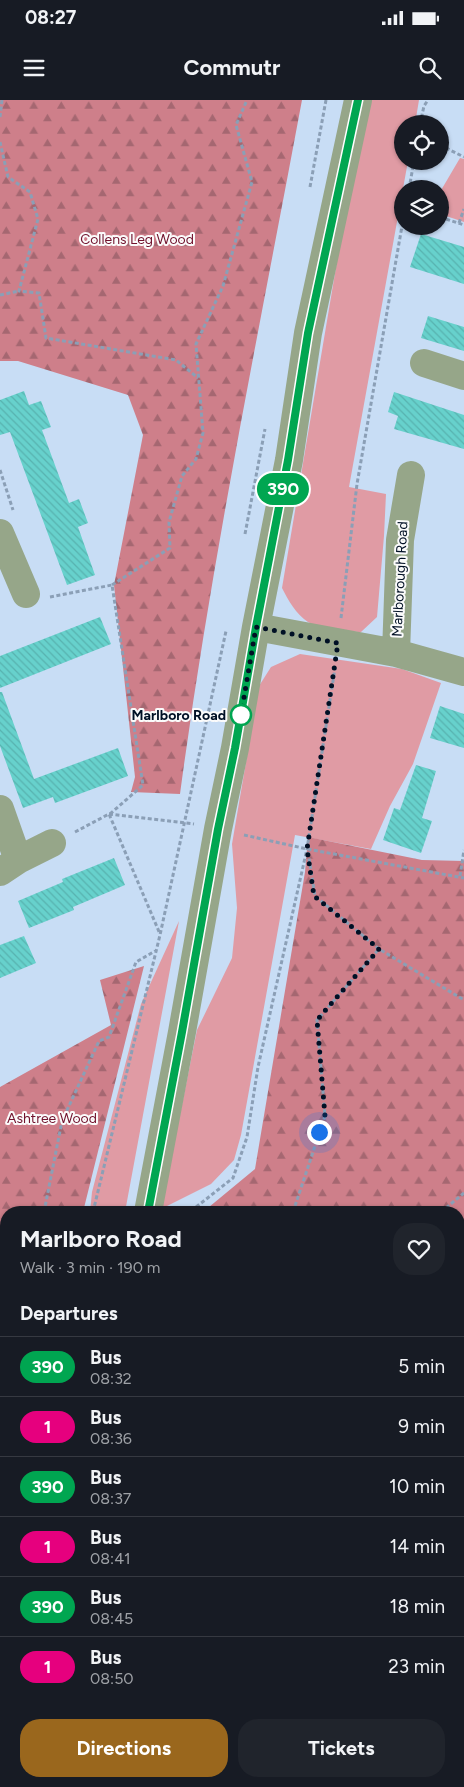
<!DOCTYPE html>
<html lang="en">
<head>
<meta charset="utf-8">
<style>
	body { margin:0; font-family:Figtree,sans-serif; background:#20242c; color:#f1f3f6; height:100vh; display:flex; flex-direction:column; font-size:19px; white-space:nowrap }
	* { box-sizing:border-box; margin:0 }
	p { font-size:16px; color:#9ea1a6 }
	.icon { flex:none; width:28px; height:28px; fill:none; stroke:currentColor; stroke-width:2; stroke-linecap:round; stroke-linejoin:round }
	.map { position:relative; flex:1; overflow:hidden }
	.drawer { position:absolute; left:0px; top:1106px; width:465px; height:581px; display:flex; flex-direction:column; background:#171b24; border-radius:20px 20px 0 0; box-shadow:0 1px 4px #0004 }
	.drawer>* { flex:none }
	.badge { padding:0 10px; border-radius:16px; font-size:18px; line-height:32px }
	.controls { position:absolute; left:394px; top:15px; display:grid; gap:10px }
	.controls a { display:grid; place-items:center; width:55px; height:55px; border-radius:50%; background:#171b24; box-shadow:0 1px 4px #0004; font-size:25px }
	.you { position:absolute; width:25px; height:25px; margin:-12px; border:4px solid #fff; border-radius:50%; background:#1a73e8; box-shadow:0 0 0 8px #1a73e833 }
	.map>.badge { position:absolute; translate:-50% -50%; box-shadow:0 0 0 2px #fff }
	h2 { padding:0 20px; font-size:19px; line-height:45px }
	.round { display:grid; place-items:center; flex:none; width:52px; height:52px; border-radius:20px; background:#20242c }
	.overview { display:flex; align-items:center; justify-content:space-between; height:85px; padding:0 20px }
	h1 { font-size:24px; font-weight:700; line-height:38px }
	.cta { display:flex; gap:10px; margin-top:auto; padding:10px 20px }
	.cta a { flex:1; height:58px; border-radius:20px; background:#9a671d; color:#fff; font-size:20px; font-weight:700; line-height:58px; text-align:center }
	.cta a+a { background:#20242c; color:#f1f3f6 }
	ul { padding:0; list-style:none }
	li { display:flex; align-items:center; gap:15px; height:60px; padding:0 20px; border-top:1px solid #363941 }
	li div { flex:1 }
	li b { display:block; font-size:19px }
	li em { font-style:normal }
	li .badge { min-width:55px; font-weight:700; text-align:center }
	.status { display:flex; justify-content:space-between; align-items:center; height:35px; padding:0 25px; background:#171b24; direction:ltr }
	.status svg { height:14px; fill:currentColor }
	header { display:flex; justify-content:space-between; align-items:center; height:65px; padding:0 20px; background:#171b24; font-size:22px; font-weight:700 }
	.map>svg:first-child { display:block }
	.grass { fill:#e09ba4 }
	.forest { fill:url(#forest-firs) }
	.building { fill:url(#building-back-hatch) }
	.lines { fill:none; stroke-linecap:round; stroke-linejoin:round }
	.path { stroke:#8b9fb6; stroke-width:3; stroke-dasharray:4 2.5; stroke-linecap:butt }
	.minor { stroke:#96a689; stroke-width:28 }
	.line-casing { stroke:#fff; stroke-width:11 }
	.line { stroke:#00a651; stroke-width:8 }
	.walk { stroke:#001025; stroke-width:5; stroke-dasharray:0 9 }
	.stop-dot { fill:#fff; stroke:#00a651; stroke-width:2.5 }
	.labels { text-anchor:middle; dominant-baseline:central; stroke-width:4; stroke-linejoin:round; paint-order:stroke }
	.park-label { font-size:14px; fill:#71122d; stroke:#fbfbfb }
	.street-label { font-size:14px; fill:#001025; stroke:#fbfbfb }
	.stop-label { font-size:14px; font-weight:bold; fill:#001025; stroke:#fbfbfb; text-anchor:end }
</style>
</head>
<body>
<div class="status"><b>08:27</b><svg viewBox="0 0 49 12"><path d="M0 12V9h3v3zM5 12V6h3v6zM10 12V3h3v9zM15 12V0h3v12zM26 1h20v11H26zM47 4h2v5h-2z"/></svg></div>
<header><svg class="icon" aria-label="menu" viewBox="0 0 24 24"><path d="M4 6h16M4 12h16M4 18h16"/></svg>Commutr<svg class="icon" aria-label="search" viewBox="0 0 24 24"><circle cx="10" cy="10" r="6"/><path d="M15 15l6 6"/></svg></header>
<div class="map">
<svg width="464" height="1687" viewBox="0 0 464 1687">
	<defs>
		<pattern id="forest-firs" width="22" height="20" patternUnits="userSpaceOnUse" patternTransform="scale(1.25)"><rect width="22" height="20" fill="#ce7f8a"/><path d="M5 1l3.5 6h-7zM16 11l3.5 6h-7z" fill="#a56771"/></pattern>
		<pattern id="building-back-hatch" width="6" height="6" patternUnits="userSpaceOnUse" patternTransform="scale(1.25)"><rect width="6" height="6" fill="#67d1cc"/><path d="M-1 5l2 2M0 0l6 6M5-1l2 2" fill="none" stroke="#58b2af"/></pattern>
	</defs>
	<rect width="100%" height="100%" fill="#c8ddf5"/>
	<path class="grass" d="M 367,0 L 419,0 L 415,24 L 402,24 L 402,61 L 408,61 L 349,387 L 386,394 L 384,436 L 377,517 L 361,532 C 349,532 317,528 308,522 C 296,514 288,500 282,488 L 362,13 Z
		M 460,58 L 464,59 L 464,122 L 440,114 L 440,92 Z
		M 300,554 L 402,569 L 441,583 L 413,664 L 390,706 L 371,749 L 295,735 L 241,1035 L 234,1060 L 211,1084 L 161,1109 L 197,930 L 232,858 L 237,808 L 232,744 L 259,586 L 271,567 Z
		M 179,821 L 125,1112 L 90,1112 L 92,1092 L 141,904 Z"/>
	<path class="forest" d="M 0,0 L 302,0 C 259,231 211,462 180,694 L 131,692 L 135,677 L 114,485 L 143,335 L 128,295 L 18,261 L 0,261 Z
		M 308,737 L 422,760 L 464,761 L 464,1517 L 459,1520 L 459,1112 L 203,1112 L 255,1069 L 305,772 Z
		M 144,866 L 83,1112 L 6,1112 L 6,1681 L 8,1681 L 8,1687 L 0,1687 L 0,987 L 111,925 L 100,880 Z
		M 95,1681 L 252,1681 L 254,1687 L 95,1687 Z"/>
	<path class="building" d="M 421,134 L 464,147 L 464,184 L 410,167 Z
		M 428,216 L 464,227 L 464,251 L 421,238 Z
		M 24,291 L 29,305 L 41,301 L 51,327 L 42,330 L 69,403 L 79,399 L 88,423 L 78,427 L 95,475 L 67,485 L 10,332 L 0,335 L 0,300 Z
		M 394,292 L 464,315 L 464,349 L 394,329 L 398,316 L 388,312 Z
		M 100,517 L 111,544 L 0,588 L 0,556 Z
		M 0,592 L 2,592 L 34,679 L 118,648 L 128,676 L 55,703 L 53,697 L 23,708 L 0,646 Z
		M 440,606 L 464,614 L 464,648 L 430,638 Z
		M 416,665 L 436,671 L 422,718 L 432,721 L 421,753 L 383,740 L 394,708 L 400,710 Z
		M 114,758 L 125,785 L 73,807 L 74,810 L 29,828 L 18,801 L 63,782 L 62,779 Z
		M 24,836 L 36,863 L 0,878 L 0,845 Z"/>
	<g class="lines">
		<path class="path" d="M 0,17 L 2,0
			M 420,24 L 424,6 L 428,0
			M 0,42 L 8,77 L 30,92 L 38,119 L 19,191 L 39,193 L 46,238 L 176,260 L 198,278
			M 440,45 L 464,57
			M 310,87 L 326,0
			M 409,89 L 414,61
			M 440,117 L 464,125
			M 459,123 L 464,109
			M 0,195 L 19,191
			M 0,370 L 13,410
			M 245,434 L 265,329
			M 112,485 L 170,448 L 169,422 L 182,376 L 196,359 L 203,333 L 196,244 L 223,186 L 252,82 L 236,25 L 247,0
			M 50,497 L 112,485 L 143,685 L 110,714
			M 341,518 L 357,384 L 402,126
			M 109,714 L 194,724
			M 75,732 L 109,714 L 160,834
			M 244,735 L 307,749 L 464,778
			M 308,752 L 315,796 L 379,849 L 464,900
			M 460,776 L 464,750
			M 191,1111 L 233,1078 L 247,1037 L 258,967 L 307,749 L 335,568
			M 44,1112 L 62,1021 L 99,941 L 109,937 L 136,862 L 155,851
			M 93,1112 L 160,835 L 226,531
			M 293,1112 L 325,1016 L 317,920 L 379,849
			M 441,1112 L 464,1093
			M 0,1345 L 6,1348
			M 0,1371 L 6,1349
			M 459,1434 L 464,1430
			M 0,1623 L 6,1625
			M 150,1681 L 151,1687
			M 26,1687 L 26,1681
			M 193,1687 L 196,1681"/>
		<path class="minor" d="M 424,263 L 464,276
			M 0,433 L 26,494
			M 256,527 L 396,553 L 464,572
			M 396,553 L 400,440 L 411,375
			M 0,709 L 18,760
			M 0,772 L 18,760 L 52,743
			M 148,1112 L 182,932 L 218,729 L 235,648 L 256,527 L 289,360 L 308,233 L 358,0
			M 390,1681 L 392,1687
			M 64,1687 L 65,1681"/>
	</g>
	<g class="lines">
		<g class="line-casing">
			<path id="line" d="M 148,1112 L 182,932 L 218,729 L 235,648 L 256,527 L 288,360 L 308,233 L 358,0"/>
		</g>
		<use href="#line" class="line"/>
		<path class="walk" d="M 241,615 L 256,527 L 338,543 L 307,749 L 314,796 L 379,849 L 317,920 L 325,1016 L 319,1032"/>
	</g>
	<circle class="stop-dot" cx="241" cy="615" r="10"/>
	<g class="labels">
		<g class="park-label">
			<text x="137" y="139">Collens Leg Wood</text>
			<text x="52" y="1018">Ashtree Wood</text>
		</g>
		<g class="street-label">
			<text transform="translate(400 479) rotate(-87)">Marlborough Road</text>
		</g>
		<g class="stop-label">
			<text x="226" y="615">Marlboro Road</text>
		</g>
	</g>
</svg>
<div class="controls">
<a><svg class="icon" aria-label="locate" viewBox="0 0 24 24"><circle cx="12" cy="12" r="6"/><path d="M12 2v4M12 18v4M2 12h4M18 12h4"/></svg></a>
<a><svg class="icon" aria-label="layers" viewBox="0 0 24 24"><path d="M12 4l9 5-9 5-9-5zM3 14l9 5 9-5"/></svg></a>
</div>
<div class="you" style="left:319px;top:1032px"></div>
<b class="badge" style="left:283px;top:389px;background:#00a651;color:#fff">390</b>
<section class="drawer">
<div class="overview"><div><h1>Marlboro Road</h1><p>Walk · 3 min · 190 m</p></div><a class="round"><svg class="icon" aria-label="heart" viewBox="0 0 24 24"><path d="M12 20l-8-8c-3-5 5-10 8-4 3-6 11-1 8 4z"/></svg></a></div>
<h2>Departures</h2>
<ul>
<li><span class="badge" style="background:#00a651;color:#fff">390</span><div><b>Bus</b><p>08:32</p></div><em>5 min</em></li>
<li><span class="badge" style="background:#e6007e;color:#fff">1</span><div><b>Bus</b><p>08:36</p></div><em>9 min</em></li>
<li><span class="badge" style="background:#00a651;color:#fff">390</span><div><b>Bus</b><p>08:37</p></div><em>10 min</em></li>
<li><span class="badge" style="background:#e6007e;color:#fff">1</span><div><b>Bus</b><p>08:41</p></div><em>14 min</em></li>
<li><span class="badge" style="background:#00a651;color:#fff">390</span><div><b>Bus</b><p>08:45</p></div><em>18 min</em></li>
<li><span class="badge" style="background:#e6007e;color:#fff">1</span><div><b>Bus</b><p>08:50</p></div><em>23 min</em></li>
</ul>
<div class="cta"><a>Directions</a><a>Tickets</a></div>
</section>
</div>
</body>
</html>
